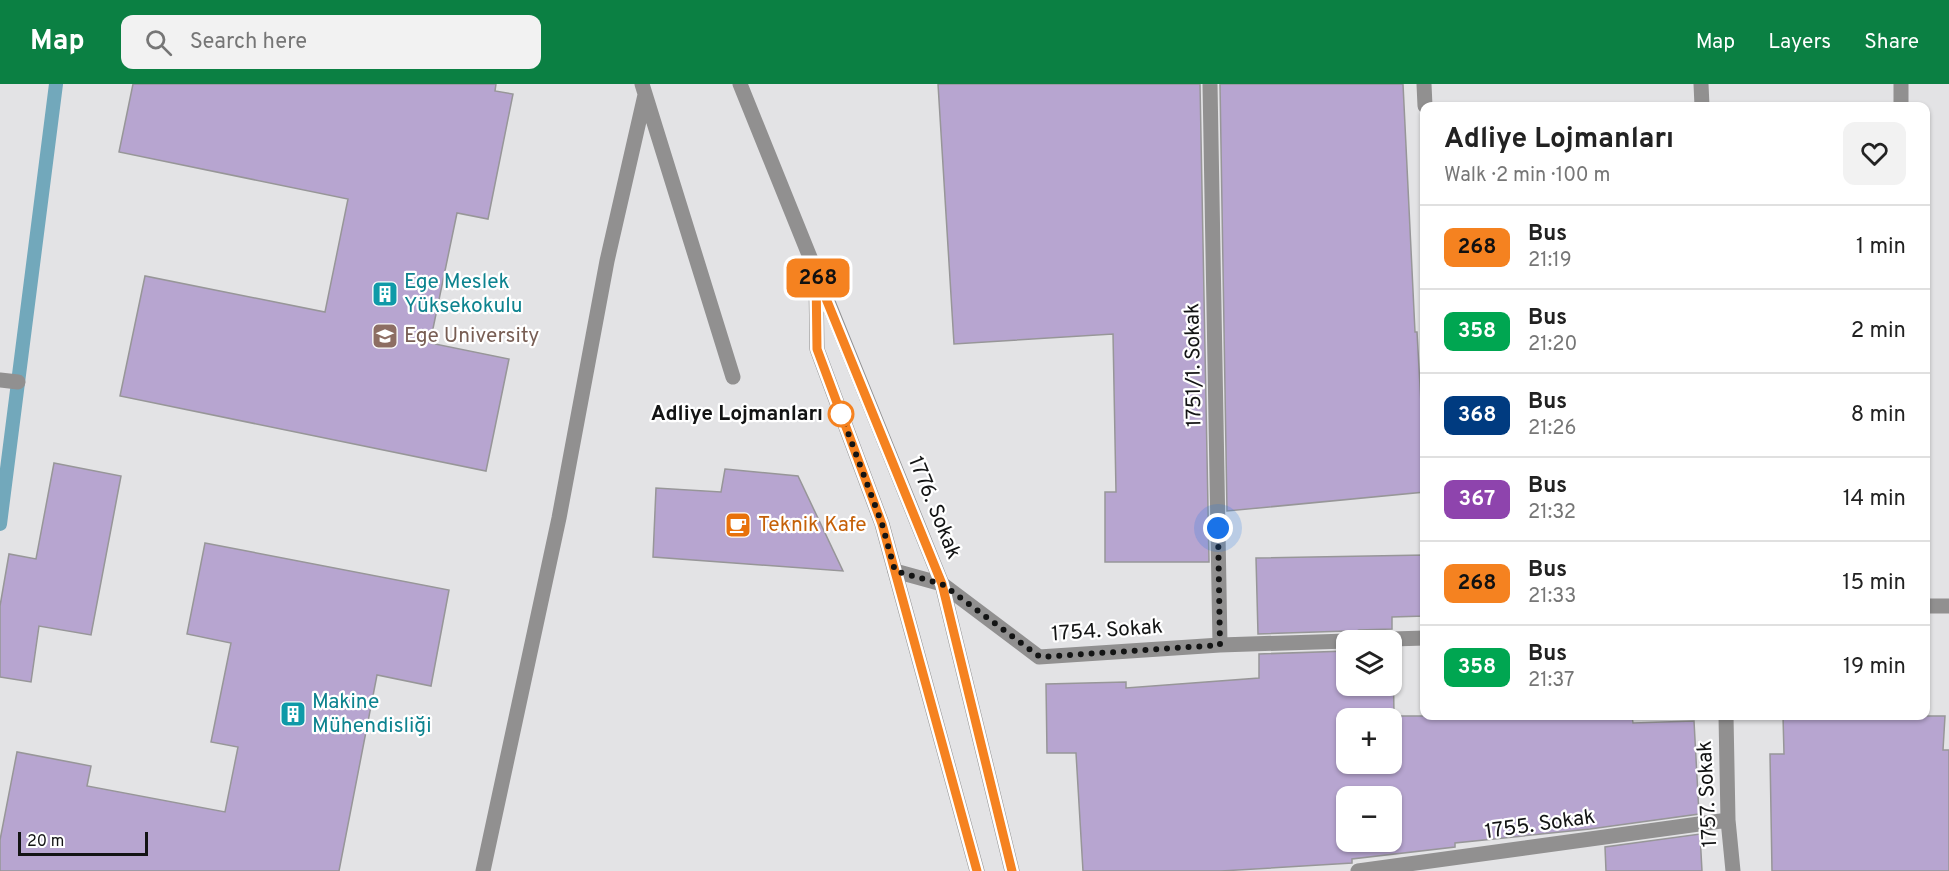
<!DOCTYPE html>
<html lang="en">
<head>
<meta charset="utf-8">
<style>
	body { margin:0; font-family:Overpass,sans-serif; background:#f2f2f2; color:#222; height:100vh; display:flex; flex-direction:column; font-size:22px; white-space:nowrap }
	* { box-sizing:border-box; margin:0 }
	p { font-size:20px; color:#767676 }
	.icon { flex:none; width:33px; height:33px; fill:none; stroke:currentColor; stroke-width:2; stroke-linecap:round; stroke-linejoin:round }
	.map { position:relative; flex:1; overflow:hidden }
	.sheet { position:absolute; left:1420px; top:18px; width:510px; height:618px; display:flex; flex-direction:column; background:#fff; border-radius:12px; box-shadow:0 2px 4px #0004 }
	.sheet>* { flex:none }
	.badge { padding:0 12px; border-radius:9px; font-size:21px; line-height:39px }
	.controls { position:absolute; left:1336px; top:546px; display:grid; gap:12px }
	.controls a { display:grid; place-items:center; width:66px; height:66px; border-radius:12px; background:#fff; box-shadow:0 2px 4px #0004; font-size:30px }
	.scale { position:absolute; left:18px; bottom:15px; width:130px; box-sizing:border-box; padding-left:6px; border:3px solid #131414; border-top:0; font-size:16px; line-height:21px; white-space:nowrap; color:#131414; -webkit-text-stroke:4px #fff; paint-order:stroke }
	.you { position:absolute; width:30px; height:30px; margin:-15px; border:4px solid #fff; border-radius:50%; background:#1a73e8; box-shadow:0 0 0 9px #1a73e833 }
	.map>.badge { position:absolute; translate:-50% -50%; box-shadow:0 0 0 3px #fff }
	.round { display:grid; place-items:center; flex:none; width:63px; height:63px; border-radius:12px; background:#f2f2f2 }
	.summary { display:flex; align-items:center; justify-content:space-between; height:102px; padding:0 24px }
	h1 { font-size:28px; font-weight:700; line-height:45px }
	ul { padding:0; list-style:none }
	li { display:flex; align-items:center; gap:18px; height:84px; padding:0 24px; border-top:2px solid #e0e0e0 }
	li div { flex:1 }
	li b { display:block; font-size:22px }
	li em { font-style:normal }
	li .badge { min-width:66px; font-weight:700; text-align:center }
	header { display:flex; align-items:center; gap:36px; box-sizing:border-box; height:84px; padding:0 30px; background:#0b8043; color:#fff }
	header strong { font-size:28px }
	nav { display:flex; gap:33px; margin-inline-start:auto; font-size:21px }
	.search { width:420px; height:54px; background:#f2f2f2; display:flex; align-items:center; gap:15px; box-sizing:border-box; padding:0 21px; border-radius:12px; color:#767676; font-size:22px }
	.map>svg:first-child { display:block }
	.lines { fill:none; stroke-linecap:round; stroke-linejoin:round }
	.stream { stroke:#72a8bb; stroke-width:14 }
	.building { fill:#b7a5d0; stroke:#979698; stroke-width:1.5; fill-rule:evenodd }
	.pedestrian { stroke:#919090; stroke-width:15 }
	.minor { stroke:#919090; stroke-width:15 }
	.tertiary { stroke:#919090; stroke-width:15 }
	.line-casing { stroke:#fff; stroke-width:14 }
	.line { stroke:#f58220; stroke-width:9 }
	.walk { stroke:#131414; stroke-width:6; stroke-dasharray:0 10.8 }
	.stop-dot { fill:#fff; stroke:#f58220; stroke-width:3 }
	.labels { text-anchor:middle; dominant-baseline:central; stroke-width:4.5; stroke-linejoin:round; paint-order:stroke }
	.culture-label { font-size:21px; fill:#0d838f; stroke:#fff; text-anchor:start }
	.education-label { font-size:21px; fill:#785e54; stroke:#fff; text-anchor:start }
	.street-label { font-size:21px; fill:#131414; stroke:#fff }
	.stop-label { font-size:21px; font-weight:bold; fill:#131414; stroke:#fff; text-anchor:end }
	.food-label { font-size:21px; fill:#c56008; stroke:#fff; text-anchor:start }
</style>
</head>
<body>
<header>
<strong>Map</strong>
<div class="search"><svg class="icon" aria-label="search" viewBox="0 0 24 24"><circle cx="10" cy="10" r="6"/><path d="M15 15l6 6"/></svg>Search here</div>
<nav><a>Map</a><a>Layers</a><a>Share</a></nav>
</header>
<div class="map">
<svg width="1949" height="787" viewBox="0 0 1949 787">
	<rect width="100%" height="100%" fill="#e3e3e5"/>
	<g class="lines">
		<path class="stream" d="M 0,440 L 56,0"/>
	</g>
	<path class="building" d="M 133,0 L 496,0 L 495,7 L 513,10 L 488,135 L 457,129 L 430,259 L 509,275 L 486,387 L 120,312 L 145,192 L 325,228 L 348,115 L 119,68 Z
		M 938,0 L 1200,0 L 1209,478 L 1105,478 L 1105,408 L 1116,408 L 1113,250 L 954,260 Z
		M 1220,0 L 1403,0 L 1415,248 L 1417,248 L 1423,355 L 1425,355 L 1425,408 L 1227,427 Z
		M 54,379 L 121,392 L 91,551 L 39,542 L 31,598 L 0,593 L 0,522 L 9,470 L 36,475 Z
		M 725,385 L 798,392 L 843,487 L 653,473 L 656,404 L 721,408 Z
		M 205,459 L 449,506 L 431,602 L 377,591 L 339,787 L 0,787 L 0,756 L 17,668 L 91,682 L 87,702 L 225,728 L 238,663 L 211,658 L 231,559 L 187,550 Z
		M 1425,471 L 1425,532 L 1392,533 L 1392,545 L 1359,546 L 1352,549 L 1347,547 L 1258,550 L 1256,474 Z
		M 1393,565 L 1394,632 L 1632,632 L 1633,639 L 1694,637 L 1699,730 L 1590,745 L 1455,759 L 1455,763 L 1352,775 L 1352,779 L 1221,787 L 1083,787 L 1076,669 L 1047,669 L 1046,600 L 1126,598 L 1126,604 L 1259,594 L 1259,570 L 1347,567 L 1347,602 L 1392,602 ZM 1347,634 L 1392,634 L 1392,680 L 1347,680 ZM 1347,712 L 1392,712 L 1392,758 L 1347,758 Z
		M 1783,632 L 1945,632 L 1943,666 L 1949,666 L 1949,787 L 1772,787 L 1770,670 L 1784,670 Z
		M 1700,750 L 1702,787 L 1606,787 L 1605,763 Z"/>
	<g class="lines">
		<path class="pedestrian" d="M 0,296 L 18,298"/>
		<path class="minor" d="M 642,0 L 733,293
			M 1210,0 L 1220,561
			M 1424,0 L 1425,22
			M 1701,0 L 1702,22
			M 1901,22 L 1901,0
			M 895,487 L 942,500 L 1039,573 L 1220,561 L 1347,557
			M 1926,522 L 1949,522
			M 1359,556 L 1425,554
			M 1726,632 L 1728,736 L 1733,787
			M 483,787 L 559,434 L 607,177 L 645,11
			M 1358,787 L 1728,736"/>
		<path class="tertiary" d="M 740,0 L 942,500 L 1012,787
			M 816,199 L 817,265 L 882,440 L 977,787"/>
	</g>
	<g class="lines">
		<g class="line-casing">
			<path id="line" d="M 977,787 L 882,440 L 817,265 L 816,190 L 942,500 L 1012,787"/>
		</g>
		<use href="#line" class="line"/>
		<path class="walk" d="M 841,330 L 882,440 L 895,487 L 942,500 L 1040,573 L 1220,561 L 1218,444"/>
	</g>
	<defs>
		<g id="building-square" transform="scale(1.35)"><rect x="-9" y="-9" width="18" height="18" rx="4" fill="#0f9aa8" stroke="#fff"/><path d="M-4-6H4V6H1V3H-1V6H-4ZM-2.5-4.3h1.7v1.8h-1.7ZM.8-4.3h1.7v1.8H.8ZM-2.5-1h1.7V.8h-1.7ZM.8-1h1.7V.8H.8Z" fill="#fff"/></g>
		<g id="university-square" transform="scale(1.35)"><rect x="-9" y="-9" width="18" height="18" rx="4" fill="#8d6e63" stroke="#fff"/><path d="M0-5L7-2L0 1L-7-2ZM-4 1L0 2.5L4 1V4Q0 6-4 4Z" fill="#fff"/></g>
		<g id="cafe-square" transform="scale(1.35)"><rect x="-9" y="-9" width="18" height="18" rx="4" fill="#e8710a" stroke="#fff"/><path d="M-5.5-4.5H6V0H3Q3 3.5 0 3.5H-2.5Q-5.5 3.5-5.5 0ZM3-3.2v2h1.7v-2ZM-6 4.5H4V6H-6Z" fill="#fff"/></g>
	</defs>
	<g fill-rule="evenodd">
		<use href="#building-square" x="385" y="210"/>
		<use href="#university-square" x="385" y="252"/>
		<use href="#cafe-square" x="738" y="441"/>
		<use href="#building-square" x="293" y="630"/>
	</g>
	<circle class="stop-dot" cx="841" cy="330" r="12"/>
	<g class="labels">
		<g class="culture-label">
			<text x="404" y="198">Ege Meslek<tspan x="404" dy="24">Yüksekokulu</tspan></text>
			<text x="312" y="618">Makine<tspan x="312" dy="24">Mühendisliği</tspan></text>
		</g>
		<g class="education-label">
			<text x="404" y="252">Ege University</text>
		</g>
		<g class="street-label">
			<text transform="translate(1194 281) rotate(-91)">1751/1. Sokak</text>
			<text transform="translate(934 424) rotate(68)">1776. Sokak</text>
			<text transform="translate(1107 547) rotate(-4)">1754. Sokak</text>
			<text transform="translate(1708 710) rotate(-93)">1757. Sokak</text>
			<text transform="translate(1540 741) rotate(-8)">1755. Sokak</text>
		</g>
		<g class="stop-label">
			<text x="823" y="330">Adliye Lojmanları</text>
		</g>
		<g class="food-label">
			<text x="758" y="441">Teknik Kafe</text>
		</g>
	</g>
</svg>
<div class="controls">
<a><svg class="icon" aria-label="layers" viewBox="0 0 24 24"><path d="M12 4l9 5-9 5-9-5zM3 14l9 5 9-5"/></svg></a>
<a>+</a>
<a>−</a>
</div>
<div class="scale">20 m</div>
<div class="you" style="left:1218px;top:444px"></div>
<b class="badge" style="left:818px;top:194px;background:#f58220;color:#111">268</b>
<section class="sheet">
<div class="summary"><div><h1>Adliye Lojmanları</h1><p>Walk · 2 min · 100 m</p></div><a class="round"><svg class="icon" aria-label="heart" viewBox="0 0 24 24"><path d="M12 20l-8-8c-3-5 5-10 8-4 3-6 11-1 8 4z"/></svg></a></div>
<ul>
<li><span class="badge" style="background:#f58220;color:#111">268</span><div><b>Bus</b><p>21:19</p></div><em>1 min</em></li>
<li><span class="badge" style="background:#00a651;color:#fff">358</span><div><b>Bus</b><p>21:20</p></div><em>2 min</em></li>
<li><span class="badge" style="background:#003b80;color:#fff">368</span><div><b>Bus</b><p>21:26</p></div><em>8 min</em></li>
<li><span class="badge" style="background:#8e44ad;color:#fff">367</span><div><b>Bus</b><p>21:32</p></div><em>14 min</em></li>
<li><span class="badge" style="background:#f58220;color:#111">268</span><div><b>Bus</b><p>21:33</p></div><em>15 min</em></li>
<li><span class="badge" style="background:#00a651;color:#fff">358</span><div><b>Bus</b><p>21:37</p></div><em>19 min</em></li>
</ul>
</section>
</div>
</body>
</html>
